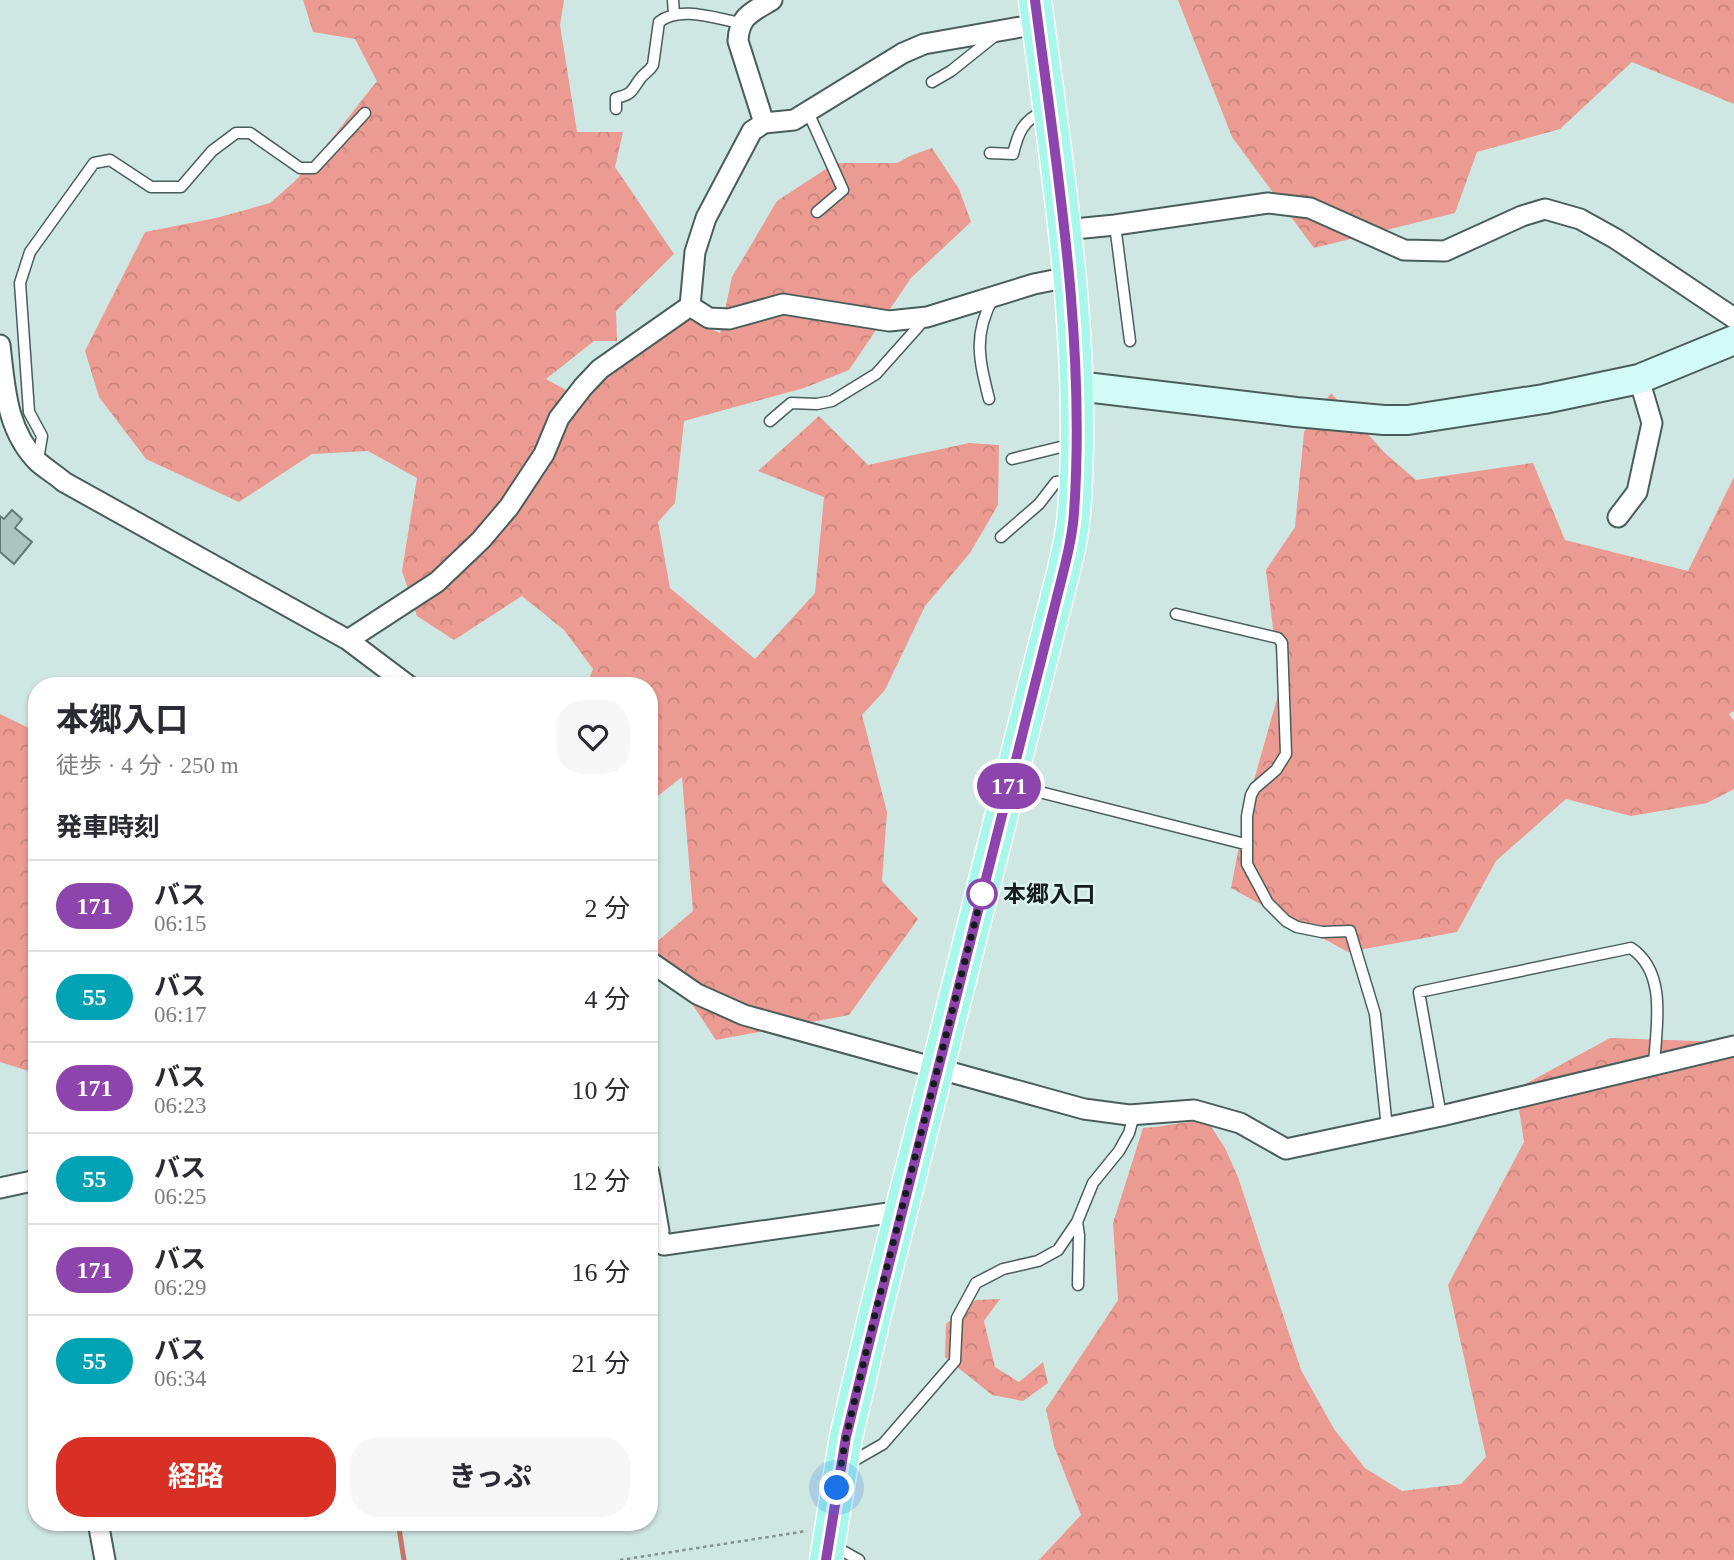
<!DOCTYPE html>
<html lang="ja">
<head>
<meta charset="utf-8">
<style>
	body { margin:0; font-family:"Times New Roman","Noto Sans JP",serif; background:#f7f7f7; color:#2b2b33; height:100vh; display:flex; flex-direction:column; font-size:26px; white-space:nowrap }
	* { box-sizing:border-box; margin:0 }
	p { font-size:23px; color:#7c7c81 }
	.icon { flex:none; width:38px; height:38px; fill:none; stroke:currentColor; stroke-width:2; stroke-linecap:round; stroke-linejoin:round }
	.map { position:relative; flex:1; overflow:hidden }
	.drawer { position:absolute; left:28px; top:677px; width:630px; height:854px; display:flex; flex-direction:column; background:#fff; border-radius:28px; box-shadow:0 2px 5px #0004 }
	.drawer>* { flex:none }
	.badge { padding:0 14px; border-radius:23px; font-size:24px; line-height:46px }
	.you { position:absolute; width:35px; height:35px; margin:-18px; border:5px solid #fff; border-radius:50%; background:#1a73e8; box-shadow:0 0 0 10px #1a73e833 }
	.map>.badge { position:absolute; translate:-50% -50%; box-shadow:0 0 0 4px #fff }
	h2 { padding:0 28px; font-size:26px; line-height:63px }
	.round { display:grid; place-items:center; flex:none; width:74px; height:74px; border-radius:28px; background:#f7f7f7 }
	.headline { display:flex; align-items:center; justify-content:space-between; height:119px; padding:0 28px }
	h1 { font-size:33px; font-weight:700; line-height:52px }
	.cta { display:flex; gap:14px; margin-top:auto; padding:14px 28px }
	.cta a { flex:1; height:80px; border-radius:28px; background:#d93025; color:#fff; font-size:28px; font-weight:700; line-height:80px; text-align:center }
	.cta a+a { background:#f7f7f7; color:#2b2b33 }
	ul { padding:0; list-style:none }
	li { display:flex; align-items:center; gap:21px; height:91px; padding:0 28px; border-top:2px solid #e1e1e2 }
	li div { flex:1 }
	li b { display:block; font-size:26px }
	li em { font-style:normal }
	li .badge { min-width:77px; font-weight:700; text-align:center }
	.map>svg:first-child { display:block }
	.forest { fill:url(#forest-crowns) }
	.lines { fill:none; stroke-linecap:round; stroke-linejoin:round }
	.stream { stroke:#c4766e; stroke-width:5 }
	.building { fill:#acc4bf; stroke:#637874; stroke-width:2 }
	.lane-casing { stroke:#495e5b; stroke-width:13 }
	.street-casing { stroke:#495e5b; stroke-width:23 }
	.secondary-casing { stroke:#495e5b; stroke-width:32 }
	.primary-casing { stroke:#fff; stroke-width:35 }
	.path { stroke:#81928f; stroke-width:2.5; stroke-dasharray:3.5 3.5; stroke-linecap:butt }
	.lane { stroke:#fff; stroke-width:10 }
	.street { stroke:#fff; stroke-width:19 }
	.secondary { stroke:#d3fbf5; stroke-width:28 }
	.primary { stroke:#a7f7eb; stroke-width:32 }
	.line-casing { stroke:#fff; stroke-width:16 }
	.line { stroke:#8e44ad; stroke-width:10 }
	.walk { stroke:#141d1b; stroke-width:7; stroke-dasharray:0 12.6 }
	.stop-dot { fill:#fff; stroke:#8e44ad; stroke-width:3.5 }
	.labels { text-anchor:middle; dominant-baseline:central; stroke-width:5; stroke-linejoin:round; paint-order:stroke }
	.stop-label { font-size:23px; font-weight:bold; fill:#141d1b; stroke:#dcf4f0; text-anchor:start }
</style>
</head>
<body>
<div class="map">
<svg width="1734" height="1560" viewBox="0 0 1734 1560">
	<defs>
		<pattern id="forest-crowns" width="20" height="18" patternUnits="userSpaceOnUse" patternTransform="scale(1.75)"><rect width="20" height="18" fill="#ec9b92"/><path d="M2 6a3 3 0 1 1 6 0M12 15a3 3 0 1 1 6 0" fill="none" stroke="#ca857d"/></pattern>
	</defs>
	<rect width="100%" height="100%" fill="#cfe7e2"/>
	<path class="forest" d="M 303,0 L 564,0 L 560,25 L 577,132 L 623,132 L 615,167 L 674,254 L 616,311 L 617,341 L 594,341 L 546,379 L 566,390 L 611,372 L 687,318 L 720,333 L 732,277 L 777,201 L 835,163 L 897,163 L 910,156 L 932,148 L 959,189 L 971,222 L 911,278 L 849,370 L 804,388 L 684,421 L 675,503 L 658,522 L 670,588 L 755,659 L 815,593 L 824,497 L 758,471 L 819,416 L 868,465 L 969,443 L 999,445 L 998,505 L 970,553 L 925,606 L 885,690 L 862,715 L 887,812 L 882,881 L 918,919 L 849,1015 L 716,1040 L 653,945 L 693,911 L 682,777 L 649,803 L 649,686 L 586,686 L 593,669 L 564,630 L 522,596 L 454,640 L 417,616 L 402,571 L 417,478 L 368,451 L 312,454 L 239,502 L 146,459 L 99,397 L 85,351 L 145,232 L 216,218 L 270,203 L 295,181 L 322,151 L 377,81 L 355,39 L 313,32 Z
		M 1178,0 L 1734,0 L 1734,104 L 1632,62 L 1560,129 L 1477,152 L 1455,213 L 1314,248 L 1232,137 Z
		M 1331,393 L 1385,453 L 1416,480 L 1533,463 L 1565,540 L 1688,571 L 1734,477 L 1734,711 L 1729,714 L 1734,721 L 1734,789 L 1707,803 L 1631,816 L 1566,799 L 1496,861 L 1457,932 L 1348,952 L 1231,888 L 1247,805 L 1280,688 L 1266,570 L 1295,527 L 1304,432 Z
		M 0,714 L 37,732 L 37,1070 L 32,1072 L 0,1062 Z
		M 1610,1038 L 1726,1042 L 1734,1053 L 1734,1560 L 1039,1560 L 1081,1515 L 1054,1446 L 1046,1409 L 1118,1300 L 1113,1223 L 1143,1128 C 1165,1127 1185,1120 1208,1122 L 1225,1148 L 1238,1177 L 1301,1370 L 1334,1429 L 1365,1468 L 1402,1491 L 1461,1484 L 1486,1457 L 1448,1285 L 1524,1142 L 1516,1089 Z
		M 1000,1299 L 984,1321 L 995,1367 L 1019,1382 L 1043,1362 L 1048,1383 L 1023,1401 L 992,1395 L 945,1357 L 946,1324 L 976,1300 Z"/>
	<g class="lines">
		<path class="stream" d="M 398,1522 L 404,1560"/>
	</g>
	<path class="building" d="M 12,510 L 22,519 L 15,528 L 32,542 L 14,564 L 0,552 L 0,516 L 4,519 Z"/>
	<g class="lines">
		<g class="lane-casing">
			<path id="lane" d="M 673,0 L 674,14
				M 932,82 L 951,71 L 996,35
				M 616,109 L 616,98 C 633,94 631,91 640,79 C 644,73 649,72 653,65 L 659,22 C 681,5 716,19 741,23
				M 808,112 L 843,190 L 817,212
				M 990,153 L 1013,154 C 1018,133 1023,120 1044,111
				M 1115,225 L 1130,341
				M 989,399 C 979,359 973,335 993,298
				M 770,421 L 791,403 L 817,404 L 832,401 L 876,374 L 926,318
				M 1012,459 L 1073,444
				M 38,460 L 42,436 L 29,412 L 20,283 L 30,252 L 94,163 L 110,160 L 151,187 L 181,187 L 212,151 L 236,133 L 250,133 L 300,168 L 314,168 L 365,113
				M 1001,537 L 1039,504 L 1056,482 L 1072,480
				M 1176,614 L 1278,638 L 1282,643 L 1286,754 L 1276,770 L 1255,788 L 1251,795 L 1247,816 L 1247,864 L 1268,903 L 1286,921 L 1297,927 L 1322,932 L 1350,931 L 1375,1014 L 1387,1128
				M 1012,785 L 1245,844
				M 1441,1116 L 1419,992 L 1631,948 C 1668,973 1656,1027 1654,1065
				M 1077,1222 L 1079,1235 L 1078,1285
				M 848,1464 L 883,1444 L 955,1361 L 957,1318 L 976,1283 L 1003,1269 L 1038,1261 L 1058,1250 L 1077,1222 L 1093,1183 L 1119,1151 L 1129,1133 L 1134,1115
				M 832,1545 L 859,1560"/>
		</g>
		<g class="street-casing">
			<path id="street" d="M 764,123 L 738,41 C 739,15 753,12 772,0
				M 1064,230 L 1115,225 L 1268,203 L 1310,208 L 1404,250 L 1445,251 L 1522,216 L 1545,209 L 1580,219 L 1616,239 L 1734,318
				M 690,306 L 709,318 L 729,319 L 783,304 L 889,321 L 927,317 L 1034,284 L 1069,277
				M 0,345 C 5,387 6,430 38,462 C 46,469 56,475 64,482 L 348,640 L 409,686
				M 1618,517 L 1637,492 L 1652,423 L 1639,379
				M 348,640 L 437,582 L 481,540 L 509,507 L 544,454 L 559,418 L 583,387 L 600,369 L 690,306 L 695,252 L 706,218 L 752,131 L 764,123 L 794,120 L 903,53 L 924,44 L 1038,24
				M 649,961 L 697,994 L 744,1015 L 1084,1109 L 1129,1115 L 1194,1110 L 1240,1123 L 1286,1149 L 1441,1116 L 1734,1046
				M 649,1173 L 659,1231 L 656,1231 L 664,1245 L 902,1211
				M 0,1188 L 37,1180
				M 98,1522 L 105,1560"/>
		</g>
		<g class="secondary-casing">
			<path id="secondary" d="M 1077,386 L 1296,412 L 1384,420 L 1408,420 L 1544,399 L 1639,379 L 1734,340"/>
		</g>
		<g class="primary-casing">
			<path id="primary" d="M 826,1560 L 846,1437 L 875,1314 L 1057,597 C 1064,569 1072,541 1074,513 C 1087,342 1057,170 1035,0"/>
		</g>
		<path class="path" d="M 620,1560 L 807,1531"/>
		<use href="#lane" class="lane"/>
		<use href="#street" class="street"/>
		<use href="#secondary" class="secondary"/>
		<use href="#primary" class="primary"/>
	</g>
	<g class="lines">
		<g class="line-casing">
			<path id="line" d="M 826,1560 L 846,1437 L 864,1363 L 1057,597 C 1064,569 1072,541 1074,513 C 1086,342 1057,170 1035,0"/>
		</g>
		<use href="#line" class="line"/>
		<path class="walk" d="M 837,1488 L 846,1437 L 875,1314 L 985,882 L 982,894"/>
	</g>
	<circle class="stop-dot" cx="982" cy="894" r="14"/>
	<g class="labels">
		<g class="stop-label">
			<text x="1003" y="894">本郷入口</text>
		</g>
	</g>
</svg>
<div class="you" style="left:837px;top:1488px"></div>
<b class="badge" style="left:1009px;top:786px;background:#8e44ad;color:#fff">171</b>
<section class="drawer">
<div class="headline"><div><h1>本郷入口</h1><p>徒歩 · 4 分 · 250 m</p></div><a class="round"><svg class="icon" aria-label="heart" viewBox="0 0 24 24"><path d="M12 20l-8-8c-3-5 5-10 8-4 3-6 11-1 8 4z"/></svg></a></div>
<h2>発車時刻</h2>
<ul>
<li><span class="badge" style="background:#8e44ad;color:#fff">171</span><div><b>バス</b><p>06:15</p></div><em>2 分</em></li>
<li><span class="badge" style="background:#00a3b4;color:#fff">55</span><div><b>バス</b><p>06:17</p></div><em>4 分</em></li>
<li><span class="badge" style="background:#8e44ad;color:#fff">171</span><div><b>バス</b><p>06:23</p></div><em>10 分</em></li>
<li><span class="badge" style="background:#00a3b4;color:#fff">55</span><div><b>バス</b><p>06:25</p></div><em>12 分</em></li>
<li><span class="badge" style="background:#8e44ad;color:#fff">171</span><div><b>バス</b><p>06:29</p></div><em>16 分</em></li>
<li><span class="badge" style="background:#00a3b4;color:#fff">55</span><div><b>バス</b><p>06:34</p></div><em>21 分</em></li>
</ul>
<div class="cta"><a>経路</a><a>きっぷ</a></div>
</section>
</div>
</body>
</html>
